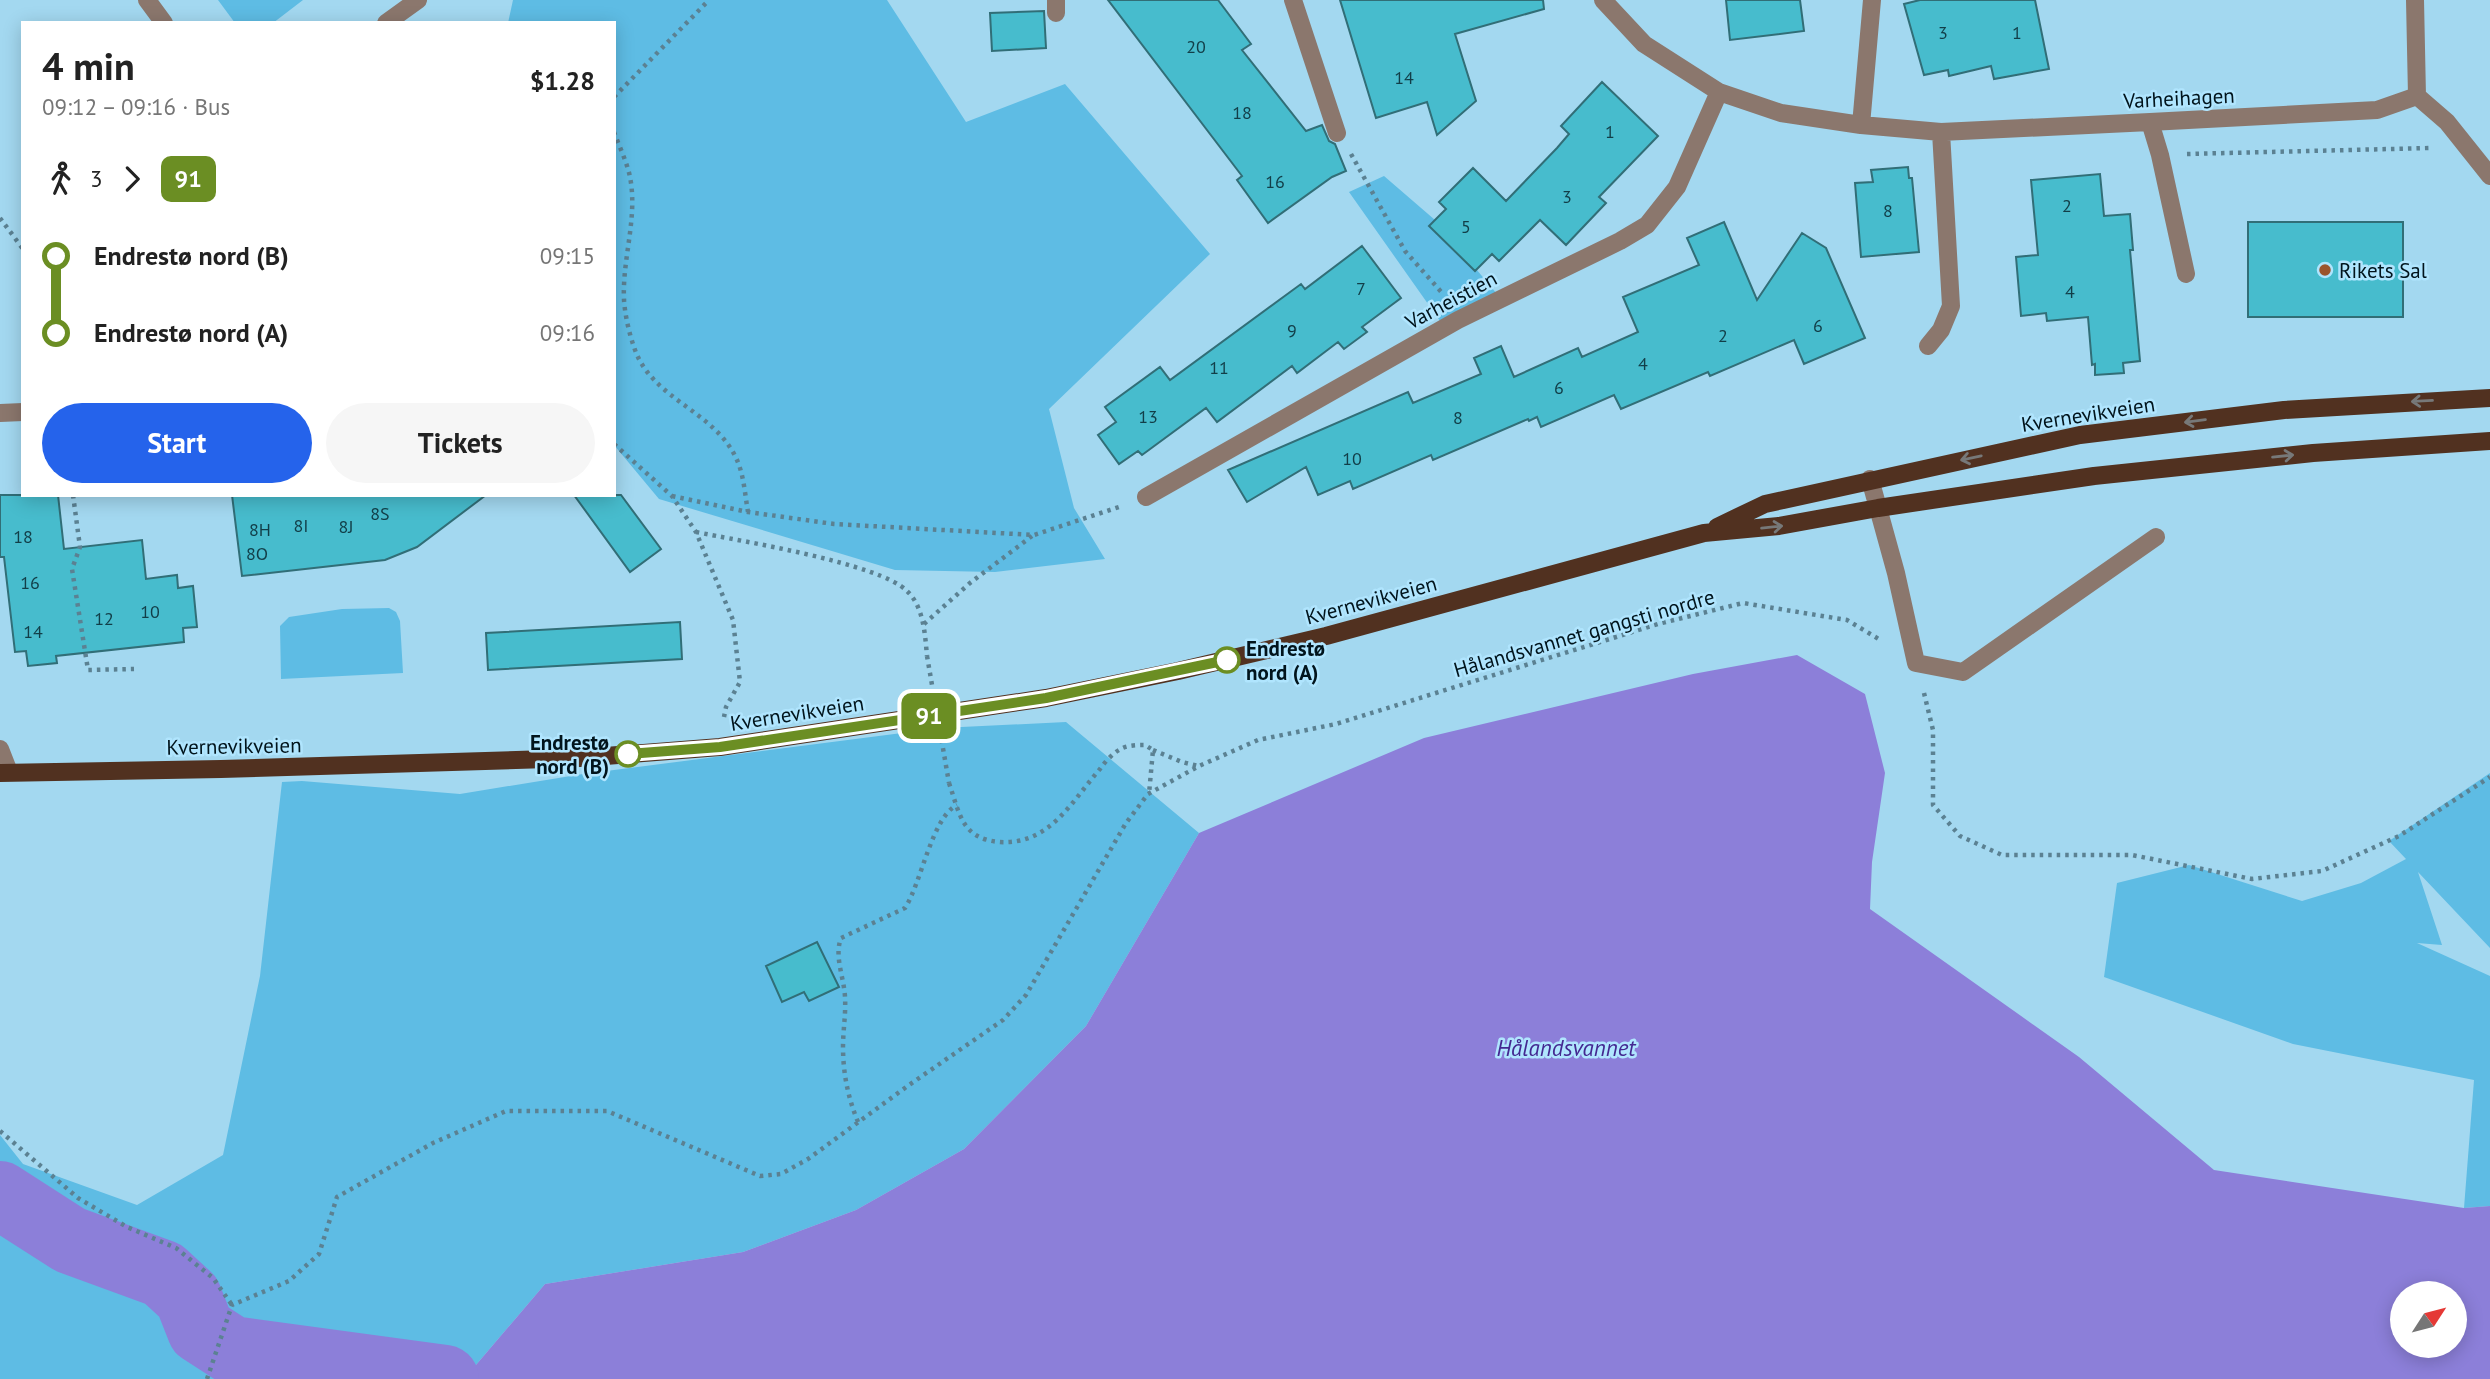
<!DOCTYPE html>
<html lang="en">
<head>
<meta charset="utf-8">
<style>
	body { margin:0; font-family:"PT Sans",sans-serif; background:#f6f6f6; color:#222; height:100vh; display:flex; flex-direction:column; font-size:26px; white-space:nowrap }
	* { box-sizing:border-box; margin:0 }
	p { font-size:23px; color:#767676 }
	.icon { flex:none; width:38px; height:38px; fill:none; stroke:currentColor; stroke-width:2; stroke-linecap:round; stroke-linejoin:round }
	.map { position:relative; flex:1; overflow:hidden }
	.drawer { position:absolute; left:21px; top:21px; width:595px; height:476px; display:flex; flex-direction:column; background:#fff; border-radius:0px; box-shadow:0 4px 18px #0003 }
	.drawer>* { flex:none }
	.badge { padding:0 14px; border-radius:10px; font-size:24px; line-height:46px }
	.needle { width:46px; rotate:54deg }
	.tools { position:absolute; left:2390px; top:1281px; display:grid; gap:14px }
	.tools a { display:grid; place-items:center; width:77px; height:77px; border-radius:50%; background:#fff; box-shadow:0 4px 18px #0003; font-size:35px }
	.map>.badge { position:absolute; translate:-50% -50%; box-shadow:0 0 0 4px #fff }
	.legs { display:flex; align-items:center; gap:10px; height:77px; padding:0 21px; font-size:23px }
	.legs p { margin-inline-start:auto }
	.headline { display:flex; align-items:center; justify-content:space-between; height:119px; padding:0 21px }
	h1 { font-size:38px; font-weight:600; line-height:52px }
	.primary-button { display:flex; gap:14px; margin-top:auto; padding:14px 21px }
	.primary-button a { flex:1; height:80px; border-radius:42px; background:#2563eb; color:#fff; font-size:28px; font-weight:600; line-height:80px; text-align:center }
	.primary-button a+a { background:#f6f6f6; color:#222 }
	ul { padding:0 21px; list-style:none }
	li { display:flex; align-items:center; gap:24px; height:77px; font-size:26px }
	li i { display:grid; place-items:center; width:10px; height:100%; margin:0 9px; background:currentColor }
	li i::after { content:''; width:18px; height:18px; margin:-9px; border:5px solid; border-radius:50%; background:#fff }
	li p { margin-inline-start:auto }
	li:first-child i { background:linear-gradient(#0000 50%,currentColor 0) }
	li:last-child i { background:linear-gradient(currentColor 50%,#0000 0) }
	.map>svg:first-child { display:block }
	.green { fill:#5ebce4 }
	.water { fill:#8c7fd9; fill-rule:evenodd }
	.lines { fill:none; stroke-linecap:round; stroke-linejoin:round }
	.river { stroke:#8c7fd9; stroke-width:68 }
	.building { fill:#47bccd; stroke:#316e77; stroke-width:2 }
	.path { stroke:#5b8192; stroke-width:4.5; stroke-dasharray:3.5 5; stroke-linecap:butt }
	.minor { stroke:#8b776d; stroke-width:18 }
	.major { stroke:#513120; stroke-width:18 }
	.path-bridge { stroke:#5b8192; stroke-width:4.5; stroke-dasharray:3.5 5; stroke-linecap:butt }
	.oneway { stroke:#777979 }
	.line-1-casing { stroke:#fff; stroke-width:16 }
	.line-1 { stroke:#6b8e23; stroke-width:10 }
	.poi-dot { fill:#9b542c; stroke:#b0e5fe; stroke-width:2.5 }
	.stop-1-dot { fill:#fff; stroke:#6b8e23; stroke-width:3.5 }
	.labels { text-anchor:middle; dominant-baseline:central; stroke-width:5; stroke-linejoin:round; paint-order:stroke }
	.number-label { font-size:18px; fill:#123e48 }
	.street-label { font-size:21px; fill:#01141c; stroke:#b0e5fe }
	.poi-label { font-size:21px; fill:#01141c; stroke:#b0e5fe; text-anchor:start }
	.stop-label { font-size:21px; font-weight:bold; fill:#01141c; stroke:#b0e5fe; text-anchor:start }
	.water-label { font-size:23px; font-style:italic; fill:#442891; stroke:#b0e5fe }
</style>
</head>
<body>
<div class="map">
<svg width="2490" height="1379" viewBox="0 0 2490 1379">
	<rect width="100%" height="100%" fill="#a3d8f0"/>
	<path class="green" d="M 218,0 L 303,0 L 273,23 L 235,23 Z
		M 513,0 L 887,0 L 966,122 L 1065,84 L 1210,254 L 1049,409 L 1074,508 L 1105,559 L 995,572 L 895,570 L 659,499 L 614,445 L 614,23 L 508,23 Z
		M 1384,176 L 1435,220 L 1502,300 L 1445,328 L 1349,192 Z
		M 389,608 L 396,612 L 400,621 L 403,673 L 281,679 L 280,626 L 289,617 L 342,609 Z
		M 1066,722 L 1199,833 L 1086,1026 L 964,1149 L 856,1210 L 743,1252 L 545,1284 L 464,1379 L 349,1379 L 306,1352 L 278,1348 L 257,1333 L 225,1330 L 209,1312 L 195,1277 L 81,1231 L 0,1174 L 0,1135 L 23,1164 L 137,1205 L 223,1155 L 260,976 L 282,782 L 302,781 L 460,794 L 583,774 L 941,728 Z
		M 2490,773 L 2490,948 L 2418,872 L 2442,945 L 2417,943 L 2490,976 L 2490,1206 L 2464,1208 L 2474,1080 L 2293,1044 L 2104,977 L 2117,883 L 2189,865 L 2302,901 L 2361,883 L 2406,859 L 2389,841 Z
		M 0,1196 L 248,1364 L 328,1372 L 332,1379 L 0,1379 Z"/>
	<path class="water" d="M 1797,655 L 1865,694 L 1885,773 L 1872,862 L 1870,909 L 2079,1057 L 2214,1170 L 2464,1208 L 2490,1206 L 2490,1379 L 464,1379 L 545,1284 L 743,1252 L 856,1210 L 964,1149 L 1086,1026 L 1199,833 L 1424,738 L 1693,674 ZM 2403,1293 L 2455,1293 L 2455,1346 L 2403,1346 Z"/>
	<g class="lines">
		<path class="river" d="M 0,1195 L 70,1240 L 163,1274 L 188,1297 L 201,1330 L 232,1350 L 445,1379"/>
	</g>
	<path class="building" d="M 1108,0 L 1218,0 L 1251,44 L 1242,50 L 1306,131 L 1322,125 L 1329,141 L 1335,144 L 1346,171 L 1332,177 L 1268,223 L 1237,180 L 1242,176 Z
		M 1340,0 L 1543,0 L 1544,9 L 1455,34 L 1476,101 L 1437,135 L 1427,102 L 1376,118 Z
		M 1726,0 L 1800,0 L 1804,31 L 1730,40 Z
		M 1920,0 L 2035,0 L 2049,69 L 1994,79 L 1991,66 L 1949,76 L 1948,70 L 1924,75 L 1904,4 Z
		M 1044,11 L 1046,48 L 992,51 L 990,13 Z
		M 1602,82 L 1658,136 L 1599,197 L 1606,203 L 1566,245 L 1540,220 L 1499,261 L 1492,254 L 1475,271 L 1429,226 L 1446,209 L 1439,202 L 1473,168 L 1506,201 L 1557,148 L 1569,134 L 1561,126 Z
		M 1908,167 L 1909,178 L 1912,178 L 1919,252 L 1861,257 L 1855,183 L 1873,182 L 1871,170 Z
		M 2100,174 L 2104,216 L 2130,214 L 2133,250 L 2130,250 L 2140,361 L 2123,363 L 2124,373 L 2095,375 L 2095,364 L 2092,365 L 2088,317 L 2047,321 L 2046,313 L 2021,316 L 2016,257 L 2038,255 L 2031,180 Z
		M 1724,222 L 1757,300 L 1802,233 L 1826,248 L 1865,338 L 1804,364 L 1794,340 L 1710,376 L 1708,372 L 1621,409 L 1614,395 L 1541,427 L 1537,417 L 1529,421 L 1528,419 L 1433,460 L 1431,455 L 1353,489 L 1350,481 L 1318,495 L 1306,467 L 1247,502 L 1228,470 L 1408,392 L 1413,403 L 1481,374 L 1474,358 L 1501,346 L 1514,377 L 1578,348 L 1582,357 L 1638,332 L 1623,297 L 1699,265 L 1687,238 Z
		M 2248,222 L 2403,222 L 2403,317 L 2248,317 Z
		M 1362,246 L 1401,298 L 1362,327 L 1367,332 L 1344,349 L 1338,342 L 1297,373 L 1292,366 L 1217,422 L 1206,408 L 1142,455 L 1138,451 L 1119,464 L 1098,435 L 1116,422 L 1105,407 L 1160,367 L 1170,380 L 1301,284 L 1305,289 Z
		M 0,495 L 58,495 L 64,549 L 142,540 L 146,579 L 177,575 L 178,588 L 193,586 L 197,627 L 183,628 L 184,642 L 56,656 L 57,663 L 28,666 L 26,651 L 15,652 L 4,557 L 0,557 Z
		M 232,495 L 486,495 L 417,547 L 385,560 L 242,576 Z
		M 574,495 L 621,495 L 661,549 L 630,572 Z
		M 680,622 L 682,659 L 488,670 L 486,633 Z
		M 817,942 L 839,987 L 809,1001 L 804,992 L 782,1002 L 766,966 Z"/>
	<g class="lines">
		<path class="path" d="M 614,97 L 709,0
			M 614,132 C 619,146 627,162 630,177 C 638,218 622,259 624,300 C 625,315 629,333 634,347 C 651,400 715,410 737,460 C 744,476 745,495 748,512
			M 1351,154 L 1405,251 L 1444,295
			M 2187,154 L 2430,148
			M 0,218 L 23,249
			M 614,444 L 672,496 L 696,532 L 733,620 L 740,682 L 726,707 L 724,717
			M 73,495 L 80,547 L 72,569 L 88,670 L 134,669
			M 672,496 L 748,512 L 834,524 L 1034,535 L 1122,506
			M 696,532 C 740,541 879,563 907,591 C 924,607 925,635 927,656
			M 924,624 L 970,583 L 1032,536
			M 1924,693 L 1933,730 L 1933,805 L 1960,836 L 2002,855 L 2132,855 L 2252,879 L 2322,871 L 2399,836 L 2490,777
			M 1153,750 L 1182,762 L 1198,766
			M 949,783 C 960,815 962,839 1000,842 C 1050,845 1072,801 1100,769 C 1105,762 1112,754 1119,750 C 1126,745 1137,745 1145,745 L 1153,750 L 1149,794
			M 858,1122 C 848,1098 843,1073 843,1047 C 843,1030 846,1014 845,997 C 844,977 834,957 841,938 L 905,908 C 921,884 932,817 957,805
			M 0,1131 L 78,1198 L 127,1227 L 176,1248 L 213,1278 L 232,1305
			M 207,1379 L 232,1305 L 289,1281 L 319,1254 L 337,1197 L 433,1143 L 506,1111 L 607,1111 L 760,1176 L 781,1174 L 808,1159 L 909,1085 L 1003,1020 L 1026,995 L 1126,823 L 1148,794 L 1199,766 L 1258,740 L 1336,724 L 1658,624 L 1743,603 L 1847,620 L 1882,641"/>
		<path class="minor" d="M 147,0 L 164,23
			M 1293,0 L 1337,133
			M 1603,0 L 1644,44 L 1719,92 L 1781,113 L 1861,125 L 1941,132 L 2150,122 L 2377,110 L 2417,96
			M 2415,0 L 2417,96
			M 1056,13 L 1056,0
			M 386,23 L 418,0
			M 2417,96 L 2447,122 L 2490,176
			M 2150,122 L 2160,155 L 2186,274
			M 1861,125 L 1872,0
			M 1928,346 L 1941,330 L 1951,306 L 1941,132
			M 0,413 L 23,412
			M 1870,479 L 1896,573 L 1916,663 L 1963,672 L 2156,537
			M 1146,497 L 1458,320 L 1620,241 L 1647,225 L 1677,187 L 1719,92
			M 0,749 L 9,772"/>
		<path class="major" d="M 1717,527 L 1765,504 L 2080,435 L 2284,410 L 2490,398
			M 0,773 L 221,769 L 580,758 L 720,747 L 1046,698 L 1178,671 L 1326,636 L 1704,533 L 1779,526 L 1878,508 L 2094,476 L 2313,453 L 2490,441"/>
		<path class="path-bridge" d="M 927,656 L 949,783"/>
	</g>
	<defs><path id="oneway-shaft" d="M-6 0H5M1.5-3L5.5 0L1.5 3" fill="none" stroke-width="1.6" stroke-linecap="round" stroke-linejoin="round" transform="scale(1.75)"/></defs>
	<g class="oneway">
		<use href="#oneway-shaft" transform="translate(2422 401) rotate(177)"/>
		<use href="#oneway-shaft" transform="translate(2195 421) rotate(173)"/>
		<use href="#oneway-shaft" transform="translate(2283 456) rotate(-6)"/>
		<use href="#oneway-shaft" transform="translate(1971 458) rotate(168)"/>
		<use href="#oneway-shaft" transform="translate(1772 527) rotate(-6)"/>
	</g>
	<g class="lines">
		<g class="line-1-casing">
			<path id="line-1" d="M 628,754 L 720,747 L 1046,698 L 1227,660"/>
		</g>
		<use href="#line-1" class="line-1"/>
	</g>
	<circle class="poi-dot" cx="2325" cy="270" r="7"/>
	<g class="stop-1-dot">
		<circle cx="1227" cy="660" r="12"/>
		<circle cx="628" cy="754" r="12"/>
	</g>
	<g class="labels">
		<g class="number-label">
			<text x="1943" y="32">3</text>
			<text x="2017" y="32">1</text>
			<text x="1196" y="46">20</text>
			<text x="1404" y="77">14</text>
			<text x="1242" y="112">18</text>
			<text x="1610" y="131">1</text>
			<text x="1275" y="181">16</text>
			<text x="1567" y="196">3</text>
			<text x="2067" y="205">2</text>
			<text x="1888" y="210">8</text>
			<text x="1466" y="226">5</text>
			<text x="1361" y="288">7</text>
			<text x="2070" y="291">4</text>
			<text x="1818" y="325">6</text>
			<text x="1292" y="330">9</text>
			<text x="1723" y="335">2</text>
			<text x="1643" y="363">4</text>
			<text x="1219" y="367">11</text>
			<text x="1559" y="387">6</text>
			<text x="1148" y="416">13</text>
			<text x="1458" y="417">8</text>
			<text x="1352" y="458">10</text>
			<text x="380" y="513">8S</text>
			<text x="301" y="525">8I</text>
			<text x="346" y="526">8J</text>
			<text x="260" y="529">8H</text>
			<text x="23" y="536">18</text>
			<text x="257" y="553">8O</text>
			<text x="30" y="582">16</text>
			<text x="150" y="611">10</text>
			<text x="104" y="618">12</text>
			<text x="33" y="631">14</text>
		</g>
		<g class="street-label">
			<text transform="translate(2179 98) rotate(-3)">Varheihagen</text>
			<text transform="translate(1451 300) rotate(-28)">Varheistien</text>
			<text transform="translate(2088 414) rotate(-9)">Kvernevikveien</text>
			<text transform="translate(1371 600) rotate(-15)">Kvernevikveien</text>
			<text transform="translate(1584 633) rotate(-16)">Hålandsvannet gangsti nordre</text>
			<text transform="translate(797 713) rotate(-9)">Kvernevikveien</text>
			<text transform="translate(234 746) rotate(-1)">Kvernevikveien</text>
		</g>
		<g class="poi-label">
			<text x="2339" y="270">Rikets Sal</text>
		</g>
		<g class="stop-label">
			<text x="1246" y="648">Endrestø<tspan x="1246" dy="24">nord (A)</tspan></text>
			<text x="609" y="742" text-anchor="end">Endrestø<tspan x="609" dy="24">nord (B)</tspan></text>
		</g>
		<g class="water-label">
			<text x="1566" y="1047">Hålandsvannet</text>
		</g>
	</g>
</svg>
<div class="tools">
<a><svg class="needle" viewBox="-14 -14 28 28"><path d="M0-13l5 13h-10z" fill="#e53935"/><path d="M0 13l5-13h-10z" fill="#767676"/></svg></a>
</div>
<b class="badge" style="left:929px;top:716px;background:#6b8e23;color:#fff">91</b>
<section class="drawer">
<div class="headline"><div><h1>4 min</h1><p>09:12 – 09:16 · Bus</p></div><b>$1.28</b></div>
<div class="legs"><svg class="icon" aria-label="walk" viewBox="0 0 24 24"><circle cx="13" cy="4" r="2"/><path d="M13 8l-2 6 4 7M11 14l-3 7M7 12l3-4h3l4 4"/></svg>3<svg class="icon" aria-label="forward" viewBox="0 0 24 24"><path d="M9 5l7 7-7 7"/></svg><b class="badge" style="background:#6b8e23;color:#fff">91</b></div>
<ul>
<li><i style="color:#6b8e23"></i><b>Endrestø nord (B)</b><p>09:15</p></li>
<li><i style="color:#6b8e23"></i><b>Endrestø nord (A)</b><p>09:16</p></li>
</ul>
<div class="primary-button"><a>Start</a><a>Tickets</a></div>
</section>
</div>
</body>
</html>
